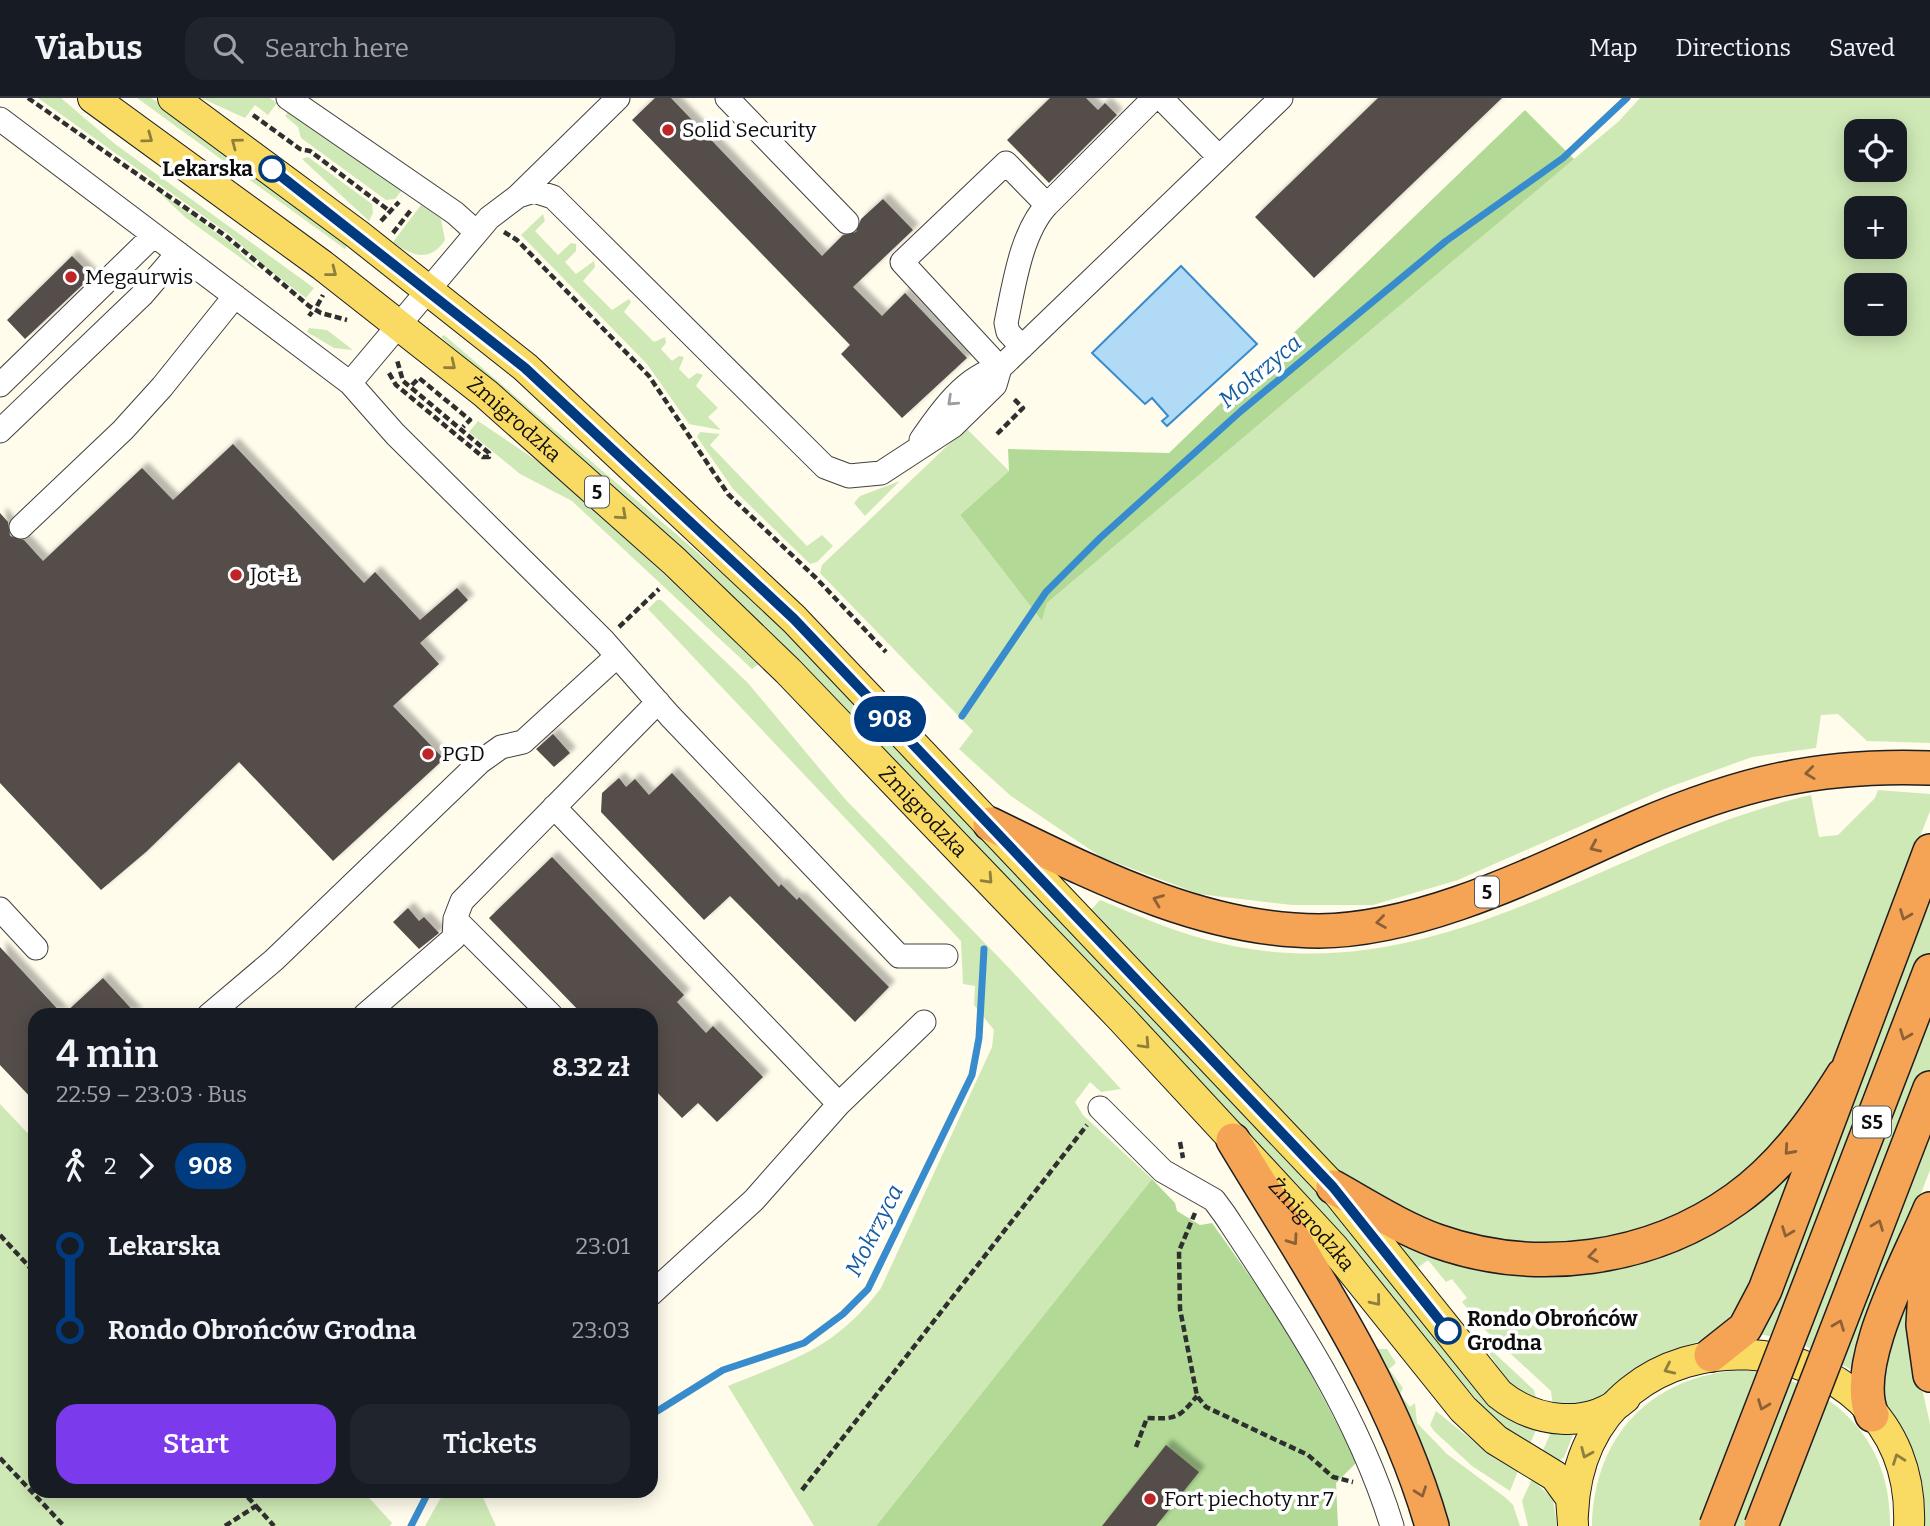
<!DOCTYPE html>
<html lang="en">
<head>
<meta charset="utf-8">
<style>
	body { margin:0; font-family:Bitter,serif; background:#20242c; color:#f1f3f6; height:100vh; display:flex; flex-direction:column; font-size:26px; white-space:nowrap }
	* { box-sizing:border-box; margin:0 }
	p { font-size:23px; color:#9ea1a6 }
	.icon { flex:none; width:38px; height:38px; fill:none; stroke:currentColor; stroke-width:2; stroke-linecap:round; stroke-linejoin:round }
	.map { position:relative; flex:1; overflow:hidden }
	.sheet { position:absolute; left:28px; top:910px; width:630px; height:490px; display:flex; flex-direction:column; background:#171b24; border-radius:21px; box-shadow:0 4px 18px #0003 }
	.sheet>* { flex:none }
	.badge { padding:0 14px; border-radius:23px; font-size:24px; line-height:46px }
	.buttons { position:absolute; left:1844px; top:21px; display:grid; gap:14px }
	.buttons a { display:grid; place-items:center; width:63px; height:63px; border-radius:14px; background:#171b24; box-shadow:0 4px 18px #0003; font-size:35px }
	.map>.badge { position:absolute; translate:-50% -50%; box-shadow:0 0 0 4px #fff }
	.legs { display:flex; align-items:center; gap:10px; height:77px; padding:0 28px; font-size:23px }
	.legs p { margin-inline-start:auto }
	.summary { display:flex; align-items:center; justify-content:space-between; height:119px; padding:0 28px }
	h1 { font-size:38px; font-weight:600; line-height:52px }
	.primary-button { display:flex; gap:14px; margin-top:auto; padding:14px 28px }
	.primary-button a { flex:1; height:80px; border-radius:21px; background:#7c3aed; color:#fff; font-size:28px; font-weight:600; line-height:80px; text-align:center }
	.primary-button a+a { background:#20242c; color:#f1f3f6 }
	ul { padding:0 28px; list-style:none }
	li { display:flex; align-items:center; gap:24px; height:84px; font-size:26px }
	li i { display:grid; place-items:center; width:10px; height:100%; margin:0 9px; background:currentColor }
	li i::after { content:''; width:18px; height:18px; margin:-9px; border:5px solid; border-radius:50%; background:#171b24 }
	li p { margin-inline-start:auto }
	li:first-child i { background:linear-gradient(#0000 50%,currentColor 0) }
	li:last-child i { background:linear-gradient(currentColor 50%,#0000 0) }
	header { display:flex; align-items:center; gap:42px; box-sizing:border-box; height:98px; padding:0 35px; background:#171b24; border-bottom:2px solid #363941 }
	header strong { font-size:33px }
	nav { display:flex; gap:38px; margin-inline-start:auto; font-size:24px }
	.search { width:490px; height:63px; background:#20242c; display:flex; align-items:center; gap:18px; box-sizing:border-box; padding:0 24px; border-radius:21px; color:#9ea1a6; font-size:26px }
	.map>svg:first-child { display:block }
	.green { fill:#cfe9b6; fill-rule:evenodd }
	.forest { fill:#b2da96 }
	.water { fill:#b1daf6; stroke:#388ccd; stroke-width:2 }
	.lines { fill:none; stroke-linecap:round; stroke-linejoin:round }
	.stream { stroke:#388ccd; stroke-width:7 }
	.building { fill:#554e49; filter:url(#shadow) }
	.minor-casing { stroke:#404040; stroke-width:25 }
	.major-casing { stroke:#1e1e1e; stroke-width:32 }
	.highway-casing { stroke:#1e1e1e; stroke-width:36 }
	.path { stroke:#2f2f2f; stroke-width:4.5; stroke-dasharray:7 3.5; stroke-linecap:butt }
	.minor { stroke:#fff; stroke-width:23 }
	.major { stroke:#f9da63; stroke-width:30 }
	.highway { stroke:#f5a455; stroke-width:33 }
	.highway-bridge-casing { stroke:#1e1e1e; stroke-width:36; stroke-linecap:butt }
	.highway-bridge { stroke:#f5a455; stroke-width:33 }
	.oneway { stroke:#8f7e3c }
	.oneway2 { stroke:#9e9e9e }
	.oneway3 { stroke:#8d6035 }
	.line-1-casing { stroke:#fff; stroke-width:16 }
	.line-1 { stroke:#003b80; stroke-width:10 }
	.poi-dot { fill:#bd2526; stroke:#fff; stroke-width:2.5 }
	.stop-1-dot { fill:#fff; stroke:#003b80; stroke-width:3.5 }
	.labels { text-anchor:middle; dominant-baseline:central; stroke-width:7; stroke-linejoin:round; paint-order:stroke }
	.shield { fill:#fff; stroke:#565656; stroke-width:2 }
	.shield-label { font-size:19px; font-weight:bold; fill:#0d0d0d }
	.poi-label { font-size:21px; fill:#0d0d0d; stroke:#fff; text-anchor:start }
	.stop-label { font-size:21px; font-weight:bold; fill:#0d0d0d; stroke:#fff; text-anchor:end }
	.street-label { font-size:21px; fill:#0d0d0d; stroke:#fff }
	.water-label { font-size:23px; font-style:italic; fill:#165d9f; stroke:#fff }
</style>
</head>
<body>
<header>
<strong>Viabus</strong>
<div class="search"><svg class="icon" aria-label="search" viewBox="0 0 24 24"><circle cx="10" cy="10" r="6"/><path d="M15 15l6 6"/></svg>Search here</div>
<nav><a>Map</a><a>Directions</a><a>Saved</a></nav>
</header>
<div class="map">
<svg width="1930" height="1428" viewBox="0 0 1930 1428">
	<defs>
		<filter id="shadow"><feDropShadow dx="6" dy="-6" stdDeviation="2" flood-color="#0004"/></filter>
	</defs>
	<rect width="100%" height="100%" fill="#fffcec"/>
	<path class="green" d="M 38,0 L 61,0 L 115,46 L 314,190 L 306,200 L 264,168 L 229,136 Z
		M 137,0 L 151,0 L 159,5 L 349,145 L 345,151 Z
		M 201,0 L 270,0 L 277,5 L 268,17 L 255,7 L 245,20 Z
		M 1640,0 L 1930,0 L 1930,645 L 1867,643 L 1838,616 L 1821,617 L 1816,650 L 1752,659 L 1667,690 L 1458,782 L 1373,807 L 1292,807 L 1199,796 L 1101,759 L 1011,698 L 959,651 L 973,633 L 820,475 L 822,467 L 966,330 L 1009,373 L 960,417 L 1042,523 L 1047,505 L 1619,23 ZM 1857,33 L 1895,33 L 1895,72 L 1857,72 ZM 1857,110 L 1895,110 L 1895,149 L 1857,149 ZM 1857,187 L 1895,187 L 1895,226 L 1857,226 Z
		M 288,14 L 402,92 L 395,101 L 386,102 L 301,40 L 298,29 L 285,18 Z
		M 308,59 L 372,106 L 373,115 L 369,123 L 302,61 Z
		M 152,88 L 233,147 L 260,174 L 186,120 Z
		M 421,107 L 441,121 L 445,142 C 431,164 412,159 393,144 Z
		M 543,116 L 545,123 L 535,133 L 558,157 L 571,145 L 576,146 L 576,153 L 565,164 L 576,176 L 594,163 L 595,169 L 583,183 L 612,212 L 629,201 L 631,204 L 624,214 L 654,244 L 665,239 L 666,245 L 661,251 L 672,263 L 679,258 L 684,259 L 679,271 L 689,281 L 697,275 L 703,277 L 696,288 L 718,310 L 708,319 L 721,332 L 689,326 L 647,266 L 521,137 Z
		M 309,230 L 327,232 L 353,252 L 334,250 L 307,234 Z
		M 444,237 L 761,509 L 805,554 L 1275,1048 L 1359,1144 L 1489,1305 L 1501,1316 L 1536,1332 L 1530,1346 L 1510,1335 L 1491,1319 L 1319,1113 L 837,601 L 641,413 L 441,239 Z
		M 478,323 L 552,373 L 760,565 L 752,571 L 572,403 L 520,376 L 469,334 Z
		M 700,334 L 720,336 L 710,347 L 807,448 L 822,437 L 833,448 L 817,464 L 810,466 L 733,391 L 697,339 Z
		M 900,383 L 865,418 L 854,405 L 860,398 Z
		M 657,502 L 661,502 L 748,585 L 845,701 L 1010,871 L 1121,991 L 1101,994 L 1090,984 L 1075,1004 L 1083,1017 L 1152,1081 L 876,1428 L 814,1428 L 728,1288 C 796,1260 835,1251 881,1190 L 992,949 L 994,932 L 974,907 L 975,888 L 963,886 L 961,843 L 648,511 Z
		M 1878,692 L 1930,696 L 1930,713 L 1827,978 L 1767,1062 L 1673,1125 L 1567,1151 L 1441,1133 L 1344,1079 L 1090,813 L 1100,802 C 1139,818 1179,836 1220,845 C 1440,897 1609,743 1811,697 L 1819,739 L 1838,737 L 1875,700 Z
		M 1930,788 L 1930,1072 L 1854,1270 L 1850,1271 L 1798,1244 L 1759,1236 Z
		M 0,1006 L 35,1043 L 35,1393 L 363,1393 L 392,1425 L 390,1428 L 0,1428 Z
		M 1800,1060 L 1744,1208 L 1715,1237 L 1649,1262 L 1594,1304 L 1553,1310 L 1551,1293 L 1485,1232 L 1462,1204 L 1467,1200 L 1452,1181 L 1446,1184 L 1428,1162 L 1416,1171 L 1376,1129 L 1561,1175 Z
		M 1908,1189 L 1919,1277 L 1930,1326 L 1930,1428 L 1924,1428 L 1919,1378 L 1909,1347 L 1883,1303 L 1879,1284 Z
		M 1377,1251 L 1387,1251 L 1396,1265 L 1389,1271 L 1403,1290 L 1400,1296 L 1410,1309 L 1415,1305 L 1417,1325 L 1447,1356 L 1506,1400 L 1513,1407 L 1520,1428 L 1449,1428 L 1418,1340 Z
		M 1490,1251 L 1534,1292 L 1538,1308 L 1512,1291 L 1487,1252 Z
		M 1743,1272 C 1828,1281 1892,1338 1890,1428 L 1592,1428 C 1594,1338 1651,1277 1743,1272 Z
		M 1436,1313 L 1494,1360 L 1518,1373 L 1510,1393 L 1472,1368 L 1434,1333 L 1430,1327 Z
		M 1551,1334 L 1573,1337 L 1564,1359 L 1559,1363 L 1543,1352 Z
		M 1532,1381 L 1553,1401 L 1557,1428 L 1528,1428 L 1522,1403 Z
		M 453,1393 L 480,1393 L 496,1428 L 425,1428 L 440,1401 Z"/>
	<path class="forest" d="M 1525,12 L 1574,61 L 1047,505 L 1042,523 L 960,417 L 1009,373 L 1008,351 L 1169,355 Z
		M 1152,1081 L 1175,1105 L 1177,1113 L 1200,1127 L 1212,1125 L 1286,1229 L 1357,1364 L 1336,1385 L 1338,1428 L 876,1428 Z"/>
	<path class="water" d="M 1181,168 L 1257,246 L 1167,328 L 1162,323 L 1168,318 L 1152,300 L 1145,306 L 1092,255 Z"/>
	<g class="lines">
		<path class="stream" d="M 962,618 L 1046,494 L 1100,440 L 1241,313 L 1446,143 L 1563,60 L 1627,0
			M 651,1317 L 723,1272 L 804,1245 L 843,1216 L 868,1191 L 972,977 L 979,940 L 984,851
			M 411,1428 L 429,1393"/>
	</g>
	<path class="building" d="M 655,0 L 671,0 L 822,158 L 843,137 L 856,134 L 861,121 L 883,101 L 913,132 L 853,189 L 882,218 L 905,195 L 967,260 L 902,320 L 841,256 L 850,247 L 632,22 Z
		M 1050,0 L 1086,0 L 1098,12 L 1105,5 L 1117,17 L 1049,85 L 1007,42 Z
		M 1378,0 L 1502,0 L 1314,180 L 1255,119 Z
		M 72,158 L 92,178 L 25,241 L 7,222 Z
		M 233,346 L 364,485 L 375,474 L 420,522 L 457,490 L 468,502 L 420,545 L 439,566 L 393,608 L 444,661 L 333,763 L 239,664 L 146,754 L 101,792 L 0,685 L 0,415 L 8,424 L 10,438 L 24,442 L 43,463 L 142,370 L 173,402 Z
		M 553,636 L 570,655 L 554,669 L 536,651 Z
		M 672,675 L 779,789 L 781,786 L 797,802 L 799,799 L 889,889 L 855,924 L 730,798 L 704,822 L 601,714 L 602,695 L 619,680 L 626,689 L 635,681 L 649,697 Z
		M 552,759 L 684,897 L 677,904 L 706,935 L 713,928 L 763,979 L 717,1024 L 698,1005 L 682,1020 L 651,988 L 651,917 L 583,917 L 489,820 Z
		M 408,810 L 419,823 L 424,819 L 439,835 L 419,851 L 393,824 Z
		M 0,849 L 63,917 L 103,880 L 137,917 L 35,917 L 35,1004 L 0,967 Z
		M 1166,1347 L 1199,1374 L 1156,1428 L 1102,1428 Z"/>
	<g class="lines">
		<g class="minor-casing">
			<path id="minor" d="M 288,0 L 455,115 L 475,133
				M 727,0 L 847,124
				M 1161,0 L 1219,59
				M 0,21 L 350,285 L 395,336 L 604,543 L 670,618 L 899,858 L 946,858
				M 518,98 L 618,0
				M 1022,249 L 1008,234 L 1006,225 C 1014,187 1021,135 1047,107
				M 1000,270 L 902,164 L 1006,65 L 1047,107 L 1154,0
				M 350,285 L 489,120 L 518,98 L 534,93 L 553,99 L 825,369 L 849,378 L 881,375 L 953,328 L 995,287 L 1000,270 L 1281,0
				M 0,287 L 154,137
				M 0,333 L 142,197 L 178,155
				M 921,342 C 940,314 966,277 1000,270
				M 21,429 L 123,332 L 162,289 L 235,198
				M 554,709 L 839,1006
				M 0,811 L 36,850
				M 455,821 L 551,917
				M 209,917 L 274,862 L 480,664 L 501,649 L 523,644 L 617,558
				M 365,917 L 454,840 L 455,821 L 462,803 L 658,604
				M 1100,1010 L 1163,1073 L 1214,1102 L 1225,1117 C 1290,1215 1357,1314 1392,1428
				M 651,1196 L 754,1102 L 839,1006 L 924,924"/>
		</g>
		<g class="major-casing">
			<g id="major">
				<path id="s1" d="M 93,0 L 322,167 L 486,296 L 674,463 L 788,573 L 1122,921 L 1333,1149 L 1463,1311 L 1496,1342 L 1555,1378 L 1571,1400 L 1573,1426"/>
				<path d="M 173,0 L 357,136 L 525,269 L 794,521 L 1333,1089 L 1499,1296 C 1535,1325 1588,1332 1625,1300"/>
				<path d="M 1573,1416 C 1582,1192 1918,1211 1909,1428"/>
			</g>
		</g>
		<g class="highway-casing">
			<path id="highway" d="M 990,726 C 1093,776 1202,833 1319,833 C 1426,832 1542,771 1638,729 C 1740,685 1819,666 1930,670
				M 1233,1042 C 1308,1167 1391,1286 1432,1428
				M 1333,1089 C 1367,1108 1401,1130 1437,1143 C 1536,1178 1650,1163 1736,1101 C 1781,1069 1814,1023 1843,977
				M 1928,1140 L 1923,1227 L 1930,1277
				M 1814,1175 L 1930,873
				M 1853,1190 L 1930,990
				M 1711,1257 L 1745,1230 L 1765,1192 L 1930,753
				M 1872,1317 C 1850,1266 1909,1162 1930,1111"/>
		</g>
		<path class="path" d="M 28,0 L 226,138 L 309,208 L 321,215 L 347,222
			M 253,17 L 300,51 L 310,53 L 391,114
			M 381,123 L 399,104
			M 504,134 L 517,142 L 649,278 L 728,396 L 816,480 L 886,554
			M 393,135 L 411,112
			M 317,208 L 323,197
			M 309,218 L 312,214
			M 389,275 L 396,287 L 483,359 L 489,359 L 489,355 L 403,283 L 397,262
			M 412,287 L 419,280 L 470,322 L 463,329
			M 997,336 L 1023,310 L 1012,299
			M 619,529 L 659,491
			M 1180,1044 L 1183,1060
			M 1195,1115 L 1179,1153 L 1180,1211 L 1197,1298 L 1206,1309 L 1308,1357 L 1333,1379 L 1353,1384
			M 0,1137 L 35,1175
			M 1136,1349 L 1147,1320 C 1176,1321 1178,1321 1197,1298
			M 0,1360 L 64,1428
			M 802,1392 L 1087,1027
			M 256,1408 L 274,1428
			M 225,1428 L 256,1408 L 242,1393"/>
		<use href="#minor" class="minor"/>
		<use href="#major" class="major"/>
		<use href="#highway" class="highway"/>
		<g class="highway-bridge-casing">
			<path id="highway-bridge" d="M 1716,1428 L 1814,1175
				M 1761,1428 L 1853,1190"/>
		</g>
		<use href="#highway-bridge" class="highway-bridge"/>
	</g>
	<defs><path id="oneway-chevron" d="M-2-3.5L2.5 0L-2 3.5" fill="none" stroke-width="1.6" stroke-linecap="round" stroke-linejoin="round" transform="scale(1.75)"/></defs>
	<g class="oneway">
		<use href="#oneway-chevron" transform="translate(148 40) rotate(36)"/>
		<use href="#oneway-chevron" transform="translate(236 45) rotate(-143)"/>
		<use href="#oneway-chevron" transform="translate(332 174) rotate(38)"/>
		<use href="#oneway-chevron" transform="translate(451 267) rotate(39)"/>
		<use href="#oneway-chevron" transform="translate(622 417) rotate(42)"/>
		<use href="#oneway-chevron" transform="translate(988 781) rotate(47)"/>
		<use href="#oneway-chevron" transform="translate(1145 946) rotate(47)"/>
		<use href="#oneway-chevron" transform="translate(1376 1203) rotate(51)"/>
		<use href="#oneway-chevron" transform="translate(1669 1271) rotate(155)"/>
		<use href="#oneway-chevron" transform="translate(1586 1355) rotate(113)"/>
		<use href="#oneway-chevron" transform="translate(1898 1361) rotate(-110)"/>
	</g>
	<use class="oneway2" href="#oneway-chevron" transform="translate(952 303) rotate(137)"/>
	<g class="oneway3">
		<use href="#oneway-chevron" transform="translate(1810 675) rotate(173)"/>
		<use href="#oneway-chevron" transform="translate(1595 749) rotate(156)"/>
		<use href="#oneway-chevron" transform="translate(1158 802) rotate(-159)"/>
		<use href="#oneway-chevron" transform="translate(1905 817) rotate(111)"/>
		<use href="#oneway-chevron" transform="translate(1381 824) rotate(172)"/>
		<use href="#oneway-chevron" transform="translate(1905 937) rotate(111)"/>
		<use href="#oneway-chevron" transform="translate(1789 1052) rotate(132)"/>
		<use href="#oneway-chevron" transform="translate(1878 1127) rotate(-69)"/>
		<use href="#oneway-chevron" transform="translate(1787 1134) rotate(111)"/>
		<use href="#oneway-chevron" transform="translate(1293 1142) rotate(55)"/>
		<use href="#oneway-chevron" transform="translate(1593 1158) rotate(172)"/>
		<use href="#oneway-chevron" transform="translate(1839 1227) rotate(-69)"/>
		<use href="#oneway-chevron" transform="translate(1763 1307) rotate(111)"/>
		<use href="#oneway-chevron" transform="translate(1421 1394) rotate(70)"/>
	</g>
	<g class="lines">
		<g class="line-1-casing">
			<path id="line-1" d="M 272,71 L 525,270 L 794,521 L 1333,1089 L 1448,1233"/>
		</g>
		<use href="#line-1" class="line-1"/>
	</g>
	<g class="poi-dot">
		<circle cx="668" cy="32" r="7"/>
		<circle cx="71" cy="179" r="7"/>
		<circle cx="236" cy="477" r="7"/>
		<circle cx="428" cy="656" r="7"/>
		<circle cx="1150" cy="1401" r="7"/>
	</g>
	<g class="stop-1-dot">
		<circle cx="272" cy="71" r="12"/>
		<circle cx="1448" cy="1233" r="12"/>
	</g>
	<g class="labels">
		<g class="shield">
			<rect x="585" y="378.5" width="24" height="31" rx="5"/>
			<rect x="1475" y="778.5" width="24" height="31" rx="5"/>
			<rect x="1853" y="1008.5" width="38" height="31" rx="5"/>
		</g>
		<g class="shield-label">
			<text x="597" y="394">5</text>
			<text x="1487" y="794">5</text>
			<text x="1872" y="1024">S5</text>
		</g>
		<g class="poi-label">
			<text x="682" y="32">Solid Security</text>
			<text x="85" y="179">Megaurwis</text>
			<text x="250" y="477">Jot-Ł</text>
			<text x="442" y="656">PGD</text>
			<text x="1164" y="1401">Fort piechoty nr 7</text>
		</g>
		<g class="stop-label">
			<text x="253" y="71">Lekarska</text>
			<text x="1467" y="1221" text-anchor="start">Rondo Obrońców<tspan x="1467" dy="24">Grodna</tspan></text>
		</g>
		<g class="street-label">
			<text stroke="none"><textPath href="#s1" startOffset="530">Żmigrodzka</textPath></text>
			<text stroke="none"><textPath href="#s1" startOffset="1097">Żmigrodzka</textPath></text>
			<text stroke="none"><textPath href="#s1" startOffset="1664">Żmigrodzka</textPath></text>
		</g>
		<g class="water-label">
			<text transform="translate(1260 273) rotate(-40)">Mokrzyca</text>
			<text transform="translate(874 1132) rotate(-63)">Mokrzyca</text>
		</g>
	</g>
</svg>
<div class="buttons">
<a><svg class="icon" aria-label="locate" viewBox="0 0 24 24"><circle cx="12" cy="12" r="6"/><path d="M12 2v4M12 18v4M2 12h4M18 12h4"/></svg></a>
<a>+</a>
<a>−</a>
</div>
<b class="badge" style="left:890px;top:621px;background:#003b80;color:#fff">908</b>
<section class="sheet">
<div class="summary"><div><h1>4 min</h1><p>22:59 – 23:03 · Bus</p></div><b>8.32 zł</b></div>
<div class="legs"><svg class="icon" aria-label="walk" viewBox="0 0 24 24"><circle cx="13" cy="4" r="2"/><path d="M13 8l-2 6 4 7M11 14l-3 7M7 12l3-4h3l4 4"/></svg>2<svg class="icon" aria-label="forward" viewBox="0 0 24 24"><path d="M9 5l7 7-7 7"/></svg><b class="badge" style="background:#003b80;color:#fff">908</b></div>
<ul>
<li><i style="color:#003b80"></i><b>Lekarska</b><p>23:01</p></li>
<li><i style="color:#003b80"></i><b>Rondo Obrońców Grodna</b><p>23:03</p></li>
</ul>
<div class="primary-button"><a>Start</a><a>Tickets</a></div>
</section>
</div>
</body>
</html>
